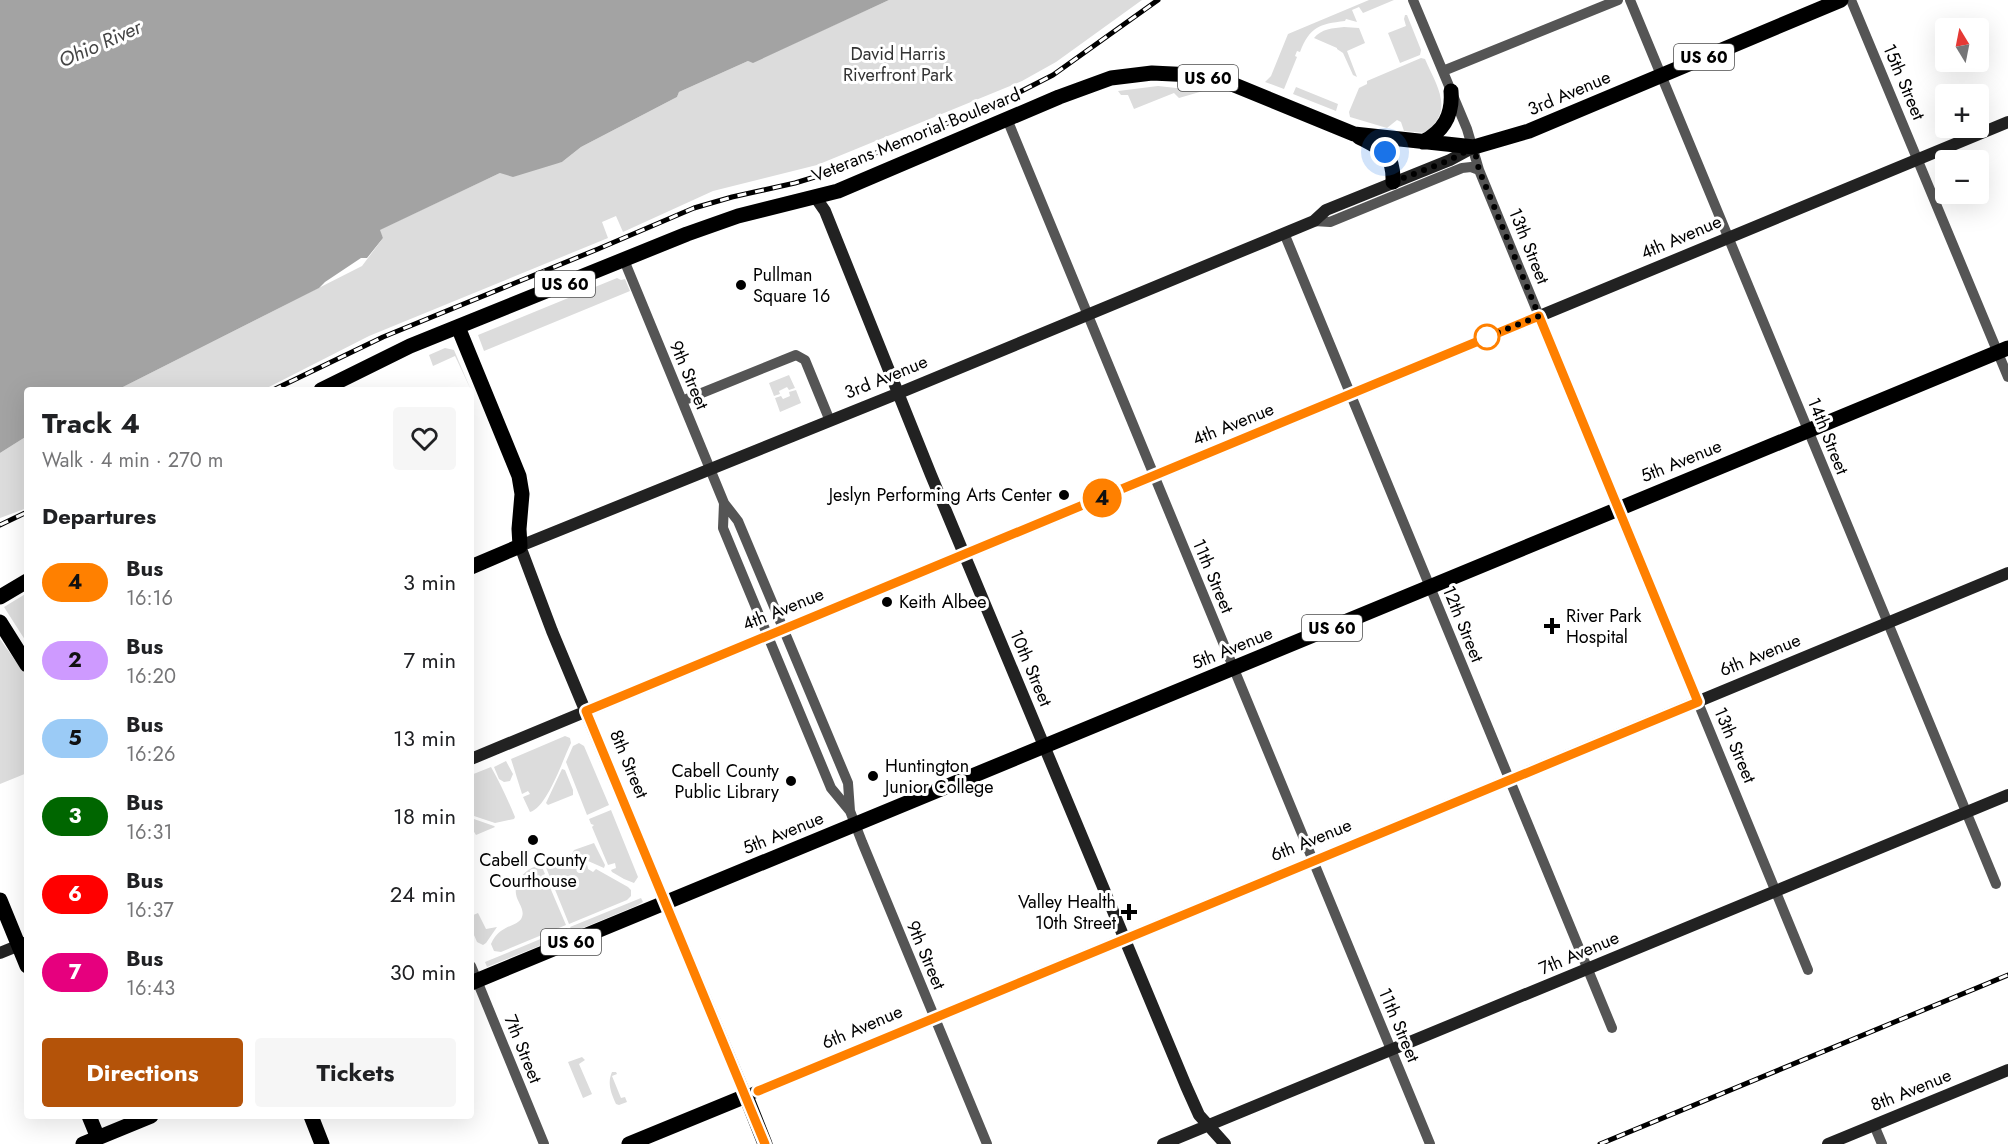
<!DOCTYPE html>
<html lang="en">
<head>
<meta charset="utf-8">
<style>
	body { margin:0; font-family:Jost,sans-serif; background:#f6f6f6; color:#202124; height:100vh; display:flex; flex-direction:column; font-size:22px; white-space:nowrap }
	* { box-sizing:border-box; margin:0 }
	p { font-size:20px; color:#757577 }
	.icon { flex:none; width:33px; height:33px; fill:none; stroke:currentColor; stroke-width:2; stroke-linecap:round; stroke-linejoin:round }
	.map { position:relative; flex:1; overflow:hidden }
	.drawer { position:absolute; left:24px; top:387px; width:450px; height:732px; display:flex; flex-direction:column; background:#fff; border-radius:6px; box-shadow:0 6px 24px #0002 }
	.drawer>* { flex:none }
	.badge { padding:0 12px; border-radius:20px; font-size:21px; line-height:39px }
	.needle { width:39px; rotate:350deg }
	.controls { position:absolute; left:1935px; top:18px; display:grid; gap:12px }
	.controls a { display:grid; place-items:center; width:54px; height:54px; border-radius:6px; background:#fff; box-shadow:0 6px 24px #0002; font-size:30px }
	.you { position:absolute; width:30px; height:30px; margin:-15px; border:4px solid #fff; border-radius:50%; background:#1a73e8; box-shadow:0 0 0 9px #1a73e833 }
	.map>.badge { position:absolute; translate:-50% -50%; box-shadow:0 0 0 3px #fff }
	h2 { padding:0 18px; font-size:22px; line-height:54px }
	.round { display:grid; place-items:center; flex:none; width:63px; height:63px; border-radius:6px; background:#f6f6f6 }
	.head { display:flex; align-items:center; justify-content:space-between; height:102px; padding:0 18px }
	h1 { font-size:28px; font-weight:700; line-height:45px }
	.cta { display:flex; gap:12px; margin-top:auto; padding:12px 18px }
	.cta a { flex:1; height:69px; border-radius:6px; background:#b45309; color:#fff; font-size:24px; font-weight:700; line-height:69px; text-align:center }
	.cta a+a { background:#f6f6f6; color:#202124 }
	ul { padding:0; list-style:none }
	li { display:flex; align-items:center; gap:18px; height:78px; padding:0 18px }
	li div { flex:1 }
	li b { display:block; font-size:22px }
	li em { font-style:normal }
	li .badge { min-width:66px; font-weight:700; text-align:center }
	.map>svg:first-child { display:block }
	.green { fill:#dcdcdc }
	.water { fill:#a3a3a3 }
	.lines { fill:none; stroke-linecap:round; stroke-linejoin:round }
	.street { stroke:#555; stroke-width:10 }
	.secondary { stroke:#222; stroke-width:12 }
	.primary { stroke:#000; stroke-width:15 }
	.rail-casing { stroke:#000; stroke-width:5 }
	.rail { stroke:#fff; stroke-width:3; stroke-dasharray:9; stroke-linecap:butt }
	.line-casing { stroke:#fff; stroke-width:14 }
	.line { stroke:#ff8000; stroke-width:9 }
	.walk { stroke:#000; stroke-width:6; stroke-dasharray:0 10.8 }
	.poi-dot { fill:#000; stroke:#fff; stroke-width:2 }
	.stop-dot { fill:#fff; stroke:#ff8000; stroke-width:3 }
	.labels { text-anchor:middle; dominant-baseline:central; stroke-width:6; stroke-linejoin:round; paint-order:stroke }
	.shield { fill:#fff; stroke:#4c4c4c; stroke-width:1.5 }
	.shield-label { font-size:16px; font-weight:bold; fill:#000 }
	.park-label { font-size:18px; fill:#333; stroke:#fff }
	.street-label { font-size:18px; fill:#000; stroke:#fff }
	.poi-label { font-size:18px; fill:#000; stroke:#fff; text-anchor:start }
	.water-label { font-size:20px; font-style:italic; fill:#444; stroke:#fff }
</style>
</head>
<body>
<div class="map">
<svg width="2008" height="1144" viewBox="0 0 2008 1144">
	<rect width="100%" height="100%" fill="#fff"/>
	<path class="green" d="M 889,0 L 1142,0 L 1056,62 L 1022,81 L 817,165 L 713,191 L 623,232 L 616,216 L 602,222 L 608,238 L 369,336 L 263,390 L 117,390 L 362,266 L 383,238 L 379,230 L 500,173 L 562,162 L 581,147 L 677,97 L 679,92 L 748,61 L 753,62 Z
		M 1369,0 L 1394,0 L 1363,13 L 1359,7 L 1352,10 L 1357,22 L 1346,19 L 1345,21 C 1319,24 1310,27 1300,52 L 1297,51 L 1295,56 L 1297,57 L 1284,89 L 1265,82 L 1271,76 L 1288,34 Z
		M 1405,15 L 1407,15 L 1421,50 L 1420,55 L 1400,63 L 1388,33 L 1406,26 L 1404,19 Z
		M 1344,27 L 1359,28 L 1365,43 L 1347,51 L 1357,77 L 1353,75 L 1343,53 L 1337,49 L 1337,48 L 1314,38 C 1321,29 1333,28 1344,27 Z
		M 1421,58 L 1425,59 C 1437,87 1455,110 1425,133 L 1404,131 L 1401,122 L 1397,120 L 1387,128 L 1350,117 L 1349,112 L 1359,88 L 1367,84 L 1367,81 Z
		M 1158,86 L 1203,91 L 1179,98 L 1174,93 L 1134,109 L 1128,95 L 1121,95 L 1118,91 Z
		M 1296,87 L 1338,104 L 1336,111 L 1293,94 Z
		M 617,278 L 621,280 L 625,279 L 630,291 L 484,351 L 478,335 Z
		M 445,348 L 454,350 L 471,390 L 455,356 L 433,366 L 429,355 Z
		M 789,375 L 795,388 L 789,390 L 787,387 L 779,391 L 780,394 L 774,396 L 769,383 Z
		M 796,390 L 801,403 L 780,412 L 775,398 L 781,396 L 783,399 L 790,396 L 789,392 Z
		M 27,436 L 27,508 L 0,518 L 0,453 Z
		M 27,593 L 27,643 L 4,607 Z
		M 0,639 L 27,677 L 27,773 L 0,784 Z
		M 565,736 L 570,738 L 571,743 C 563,759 547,808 530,812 L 523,797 L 530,794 L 528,791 L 522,794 L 511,759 Z
		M 579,743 L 584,746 L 609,805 L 587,815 L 566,762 L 573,746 Z
		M 506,761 L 513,774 L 510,781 L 504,782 L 499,779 L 494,767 Z
		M 491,767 C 500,783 508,800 515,817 L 514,819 L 495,823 L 471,815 L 471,775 Z
		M 562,769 L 565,770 L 573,790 L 573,795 L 548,805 L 546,803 Z
		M 611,810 L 638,877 L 634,883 L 624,879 L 612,872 L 611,870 L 616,868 L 615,863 L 608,865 L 592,827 L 594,825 L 591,824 L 589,819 Z
		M 471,818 L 494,826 L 495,827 L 476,835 L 471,827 Z
		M 594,843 L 605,865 L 604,868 L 572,854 L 574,850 Z
		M 559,857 L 571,857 L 587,864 L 588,869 L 593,872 L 596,869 L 628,887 L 631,890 L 631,896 L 627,900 L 569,924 L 545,865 L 547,861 Z
		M 536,866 L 542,867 L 545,874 L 541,876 L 545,886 L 549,885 L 566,925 L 501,952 L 494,951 L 491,944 C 500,923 518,928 522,917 C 525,909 517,902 516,894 C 514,881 525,870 536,866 Z
		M 641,898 L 643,902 L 636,906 L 573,932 L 570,927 Z
		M 478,913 L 486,929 L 497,927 L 486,943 L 483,945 L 477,942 L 471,928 L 471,916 Z
		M 567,928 L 569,934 L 487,967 L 485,962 Z
		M 582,1057 L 585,1060 L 579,1064 L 592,1094 L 583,1098 L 568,1062 Z
		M 612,1072 L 616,1072 L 617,1074 L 612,1076 L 621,1098 L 625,1097 L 627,1102 L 619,1105 L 616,1104 C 611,1093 607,1083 612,1072 Z"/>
	<path class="water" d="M 0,0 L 889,0 L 753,63 L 748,61 L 679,92 L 677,97 L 581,147 L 562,162 L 513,177 L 500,173 L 380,230 L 383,238 L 367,258 L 361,258 L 325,282 L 319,288 L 117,390 L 27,390 L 27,436 L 0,453 Z"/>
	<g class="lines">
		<path class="street" d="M 1413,0 L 1467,129 L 1479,170 L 1808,970
			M 1630,0 L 1996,884
			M 1851,0 L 2008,377
			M 1443,71 L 1618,0
			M 1007,119 L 1430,1144
			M 1314,221 L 1330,222 L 1462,168 L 1471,167 L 1479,170
			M 1284,233 L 1612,1028
			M 624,260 L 724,503 L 738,521 L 848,783 L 850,811 L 862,842 L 987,1144
			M 682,401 L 796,355 L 805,360 L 830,421
			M 724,503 L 723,528 L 735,557 L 831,788 L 850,811
			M 471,966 L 544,1144
			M 1874,1125 L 1882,1144"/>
		<path class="secondary" d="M 1474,147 L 1450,160 L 1326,210 L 1314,221 L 899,393 L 520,546 L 552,631 L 746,1096 L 2008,573
			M 816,198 L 825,211 L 931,475 L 1186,1086 L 1199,1115 L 1225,1144
			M 471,759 L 2008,122
			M 0,953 L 27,942
			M 1163,1144 L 2008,795
			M 1828,1144 L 2008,1070"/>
		<path class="primary" d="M 1359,137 C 1382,149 1394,153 1393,182
			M 1423,142 C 1444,131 1453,115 1451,91
			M 458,327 L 519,476 L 522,494 L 519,529 L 520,546 L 471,567
			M 321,390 L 410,346 L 687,234 L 738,216 L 838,191 L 1059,97 L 1111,78 L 1152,73 L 1194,75 L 1232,84 L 1354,134 L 1474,147 L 1529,131 L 1841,0
			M 0,597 L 27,581
			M 0,622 L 27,665
			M 0,900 L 27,966
			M 471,983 L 2008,348
			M 89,1116 L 98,1138
			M 311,1116 L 322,1144
			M 83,1144 L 151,1116
			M 629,1144 L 746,1096 L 765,1144"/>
		<g class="rail-casing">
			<path id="rail" d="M 273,390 L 383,337 L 598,249 L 694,208 L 732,197 L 795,183 L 828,173 L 1010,97 L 1053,75 L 1158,0
				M 0,525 L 27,512
				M 1600,1144 L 2008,975"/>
		</g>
		<use href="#rail" class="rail"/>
	</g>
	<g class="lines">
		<g class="line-casing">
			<path id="line" d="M 758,1091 L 1698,702 L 1539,316 L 586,711 L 765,1144"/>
		</g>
		<use href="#line" class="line"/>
		<path class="walk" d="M 1385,152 L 1392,167 L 1393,182 L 1450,160 L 1474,147 L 1479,170 L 1539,316 L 1487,337"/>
	</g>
	<g class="poi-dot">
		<circle cx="741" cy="285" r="6"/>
		<circle cx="1064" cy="495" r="6"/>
		<circle cx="887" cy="602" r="6"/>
		<path d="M1549 617h6v6h6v6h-6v6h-6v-6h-6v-6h6z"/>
		<circle cx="873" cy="776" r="6"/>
		<circle cx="791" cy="781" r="6"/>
		<circle cx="533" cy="840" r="6"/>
		<path d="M1126 903h6v6h6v6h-6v6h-6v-6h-6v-6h6z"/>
	</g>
	<circle class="stop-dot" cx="1487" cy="337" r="12"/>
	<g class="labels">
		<g class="shield">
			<rect x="1674" y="44" width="60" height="26" rx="4.5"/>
			<rect x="1178" y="65" width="60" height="26" rx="4.5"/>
			<rect x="535" y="271" width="60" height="26" rx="4.5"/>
			<rect x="1302" y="615" width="60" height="26" rx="4.5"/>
			<rect x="541" y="929" width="60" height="26" rx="4.5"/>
		</g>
		<g class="shield-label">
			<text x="1704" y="57">US 60</text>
			<text x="1208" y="78">US 60</text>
			<text x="565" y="284">US 60</text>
			<text x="1332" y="628">US 60</text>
			<text x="571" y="942">US 60</text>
		</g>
		<g class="park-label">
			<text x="898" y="54">David Harris<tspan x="898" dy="21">Riverfront Park</tspan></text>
		</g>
		<g class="street-label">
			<text transform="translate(1904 82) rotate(67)">15th Street</text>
			<text transform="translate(1569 93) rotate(-23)">3rd Avenue</text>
			<text transform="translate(916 135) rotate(-22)">Veterans Memorial Boulevard</text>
			<text transform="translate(1681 237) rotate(-23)">4th Avenue</text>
			<text transform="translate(1529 246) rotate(68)">13th Street</text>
			<text transform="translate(689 375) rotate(67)">9th Street</text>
			<text transform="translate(886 377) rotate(-22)">3rd Avenue</text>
			<text transform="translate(1233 424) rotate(-22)">4th Avenue</text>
			<text transform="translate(1828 436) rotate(68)">14th Street</text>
			<text transform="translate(1681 461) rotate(-22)">5th Avenue</text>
			<text transform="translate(1213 576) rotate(67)">11th Street</text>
			<text transform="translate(783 609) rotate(-22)">4th Avenue</text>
			<text transform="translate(1463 624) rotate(68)">12th Street</text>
			<text transform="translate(1232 648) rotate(-22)">5th Avenue</text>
			<text transform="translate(1760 655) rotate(-22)">6th Avenue</text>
			<text transform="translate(1031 668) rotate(67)">10th Street</text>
			<text transform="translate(1735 745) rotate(67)">13th Street</text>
			<text transform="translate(629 764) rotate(67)">8th Street</text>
			<text transform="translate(783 833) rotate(-22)">5th Avenue</text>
			<text transform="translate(1311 840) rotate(-22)">6th Avenue</text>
			<text transform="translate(1579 953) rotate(-23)">7th Avenue</text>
			<text transform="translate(926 955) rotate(67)">9th Street</text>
			<text transform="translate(1399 1025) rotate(67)">11th Street</text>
			<text transform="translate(862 1027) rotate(-23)">6th Avenue</text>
			<text transform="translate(523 1049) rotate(68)">7th Street</text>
			<text transform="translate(1911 1090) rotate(-22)">8th Avenue</text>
		</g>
		<g class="poi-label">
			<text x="753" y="275">Pullman<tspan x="753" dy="21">Square 16</tspan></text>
			<text x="1052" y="495" text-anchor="end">Jeslyn Performing Arts Center</text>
			<text x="899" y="602">Keith Albee</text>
			<text x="1566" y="616">River Park<tspan x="1566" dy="21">Hospital</tspan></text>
			<text x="885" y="766">Huntington<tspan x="885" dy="21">Junior College</tspan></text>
			<text x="779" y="771" text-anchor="end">Cabell County<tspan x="779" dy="21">Public Library</tspan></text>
			<text x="533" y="860" text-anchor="middle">Cabell County<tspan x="533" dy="21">Courthouse</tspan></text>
			<text x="1116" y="902" text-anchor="end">Valley Health<tspan x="1116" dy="21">10th Street</tspan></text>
		</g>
		<g class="water-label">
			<text transform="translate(100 44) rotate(-24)">Ohio River</text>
		</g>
	</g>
</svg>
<div class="controls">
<a><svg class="needle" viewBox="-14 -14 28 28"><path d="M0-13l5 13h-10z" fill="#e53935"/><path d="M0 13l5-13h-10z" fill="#757577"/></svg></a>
<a>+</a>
<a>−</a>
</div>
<div class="you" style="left:1385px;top:152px"></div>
<b class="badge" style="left:1102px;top:498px;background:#ff8000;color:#111">4</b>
<section class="drawer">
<div class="head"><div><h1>Track 4</h1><p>Walk · 4 min · 270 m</p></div><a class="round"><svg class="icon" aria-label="heart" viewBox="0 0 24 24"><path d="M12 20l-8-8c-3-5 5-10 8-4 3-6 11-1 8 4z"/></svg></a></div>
<h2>Departures</h2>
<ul>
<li><span class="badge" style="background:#ff8000;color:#111">4</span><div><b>Bus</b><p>16:16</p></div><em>3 min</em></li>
<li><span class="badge" style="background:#ce9aff;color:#111">2</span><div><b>Bus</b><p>16:20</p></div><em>7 min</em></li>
<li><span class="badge" style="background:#9bcbf6;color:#111">5</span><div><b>Bus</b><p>16:26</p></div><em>13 min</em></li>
<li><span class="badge" style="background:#060;color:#fff">3</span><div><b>Bus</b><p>16:31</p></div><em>18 min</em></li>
<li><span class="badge" style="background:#f00;color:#fff">6</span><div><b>Bus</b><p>16:37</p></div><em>24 min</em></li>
<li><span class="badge" style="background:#e6007e;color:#fff">7</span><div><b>Bus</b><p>16:43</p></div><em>30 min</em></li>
</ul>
<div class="cta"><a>Directions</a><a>Tickets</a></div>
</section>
</div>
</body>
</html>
